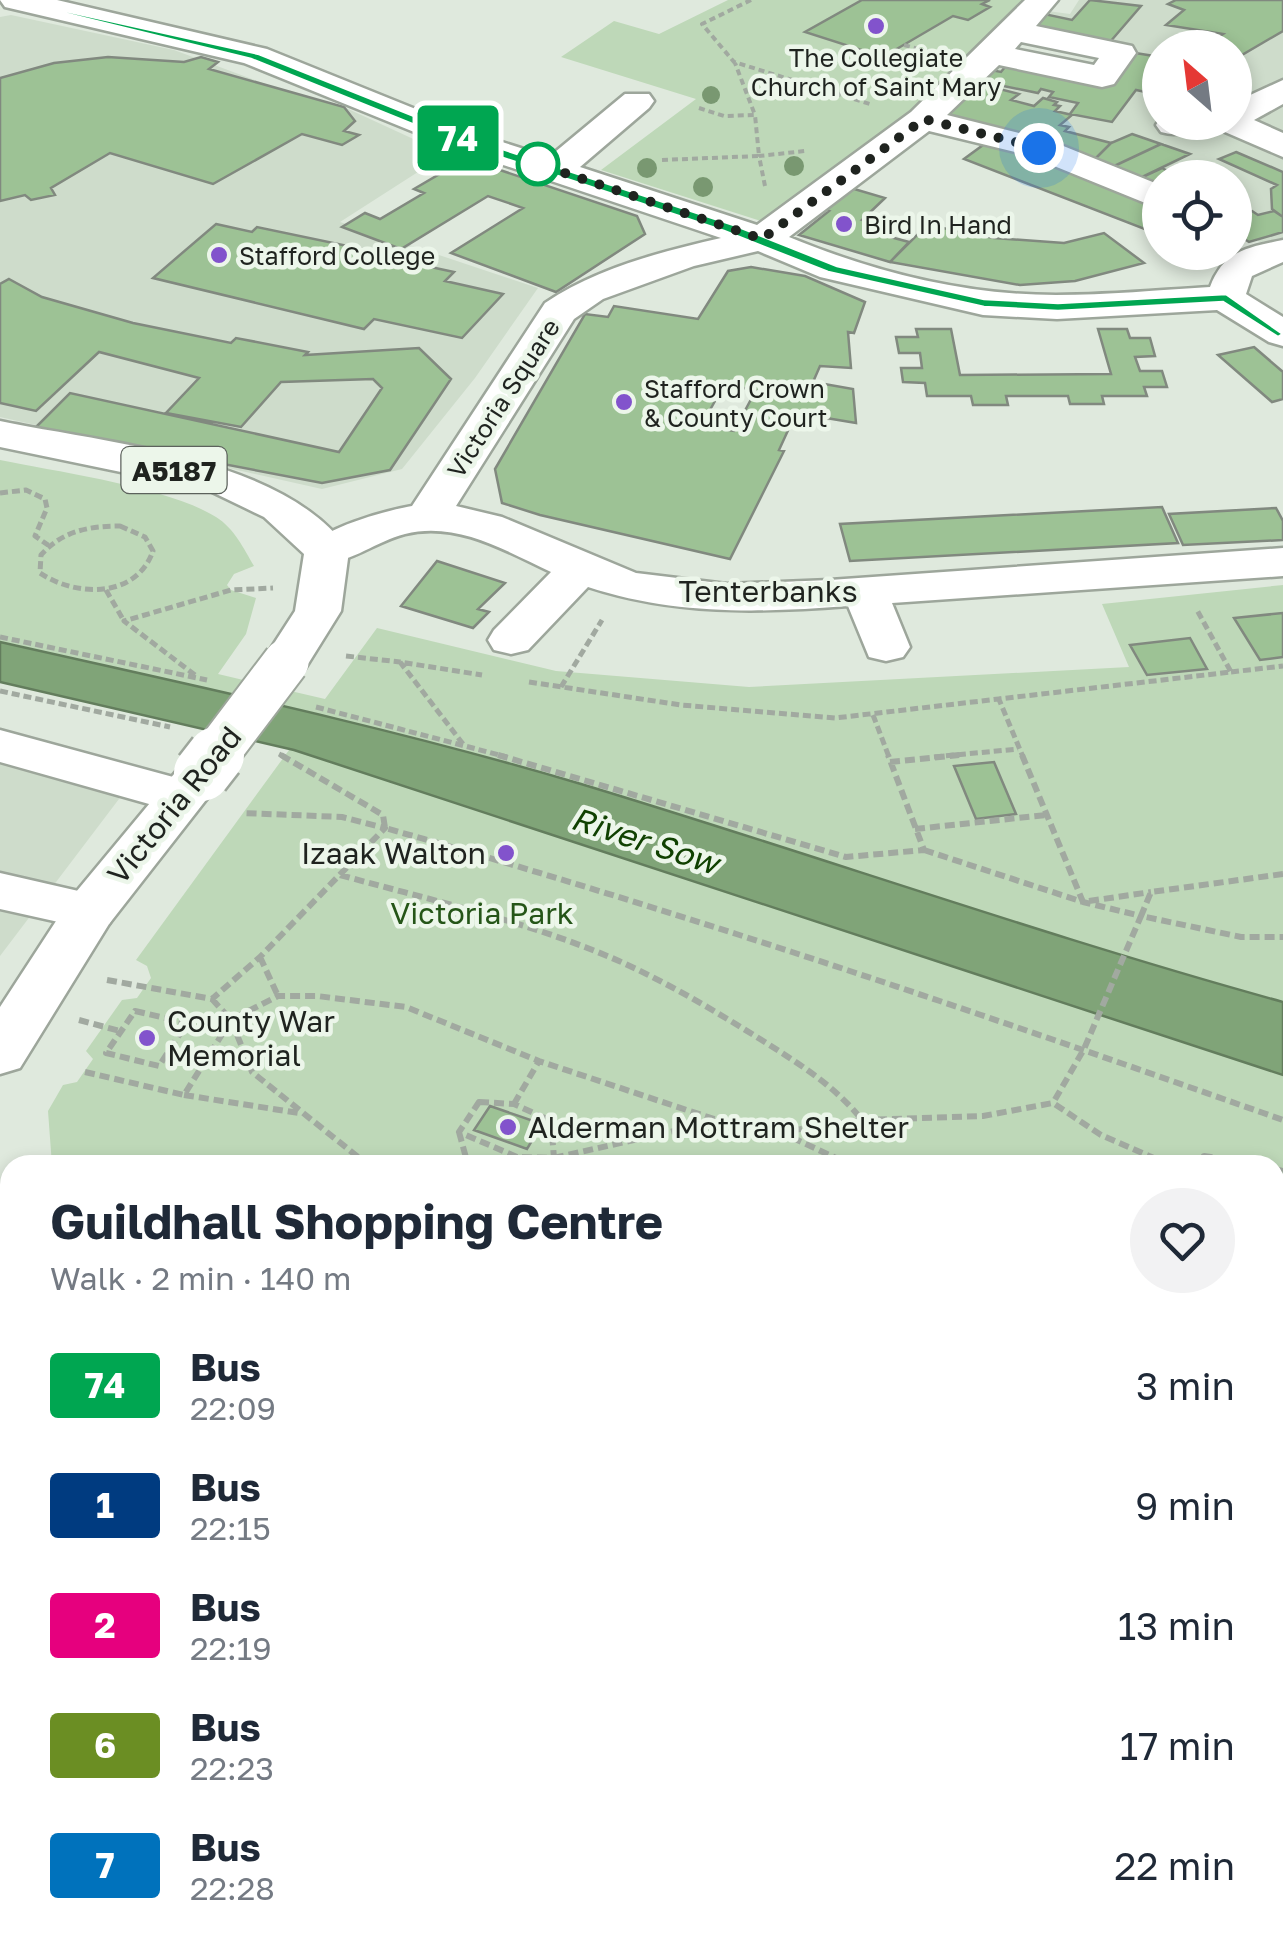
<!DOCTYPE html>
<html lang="en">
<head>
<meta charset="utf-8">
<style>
	body { margin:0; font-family:"Golos Text",sans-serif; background:#f2f2f3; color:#1f2937; height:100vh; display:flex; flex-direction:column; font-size:38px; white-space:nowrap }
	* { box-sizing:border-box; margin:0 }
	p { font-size:32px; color:#747a83 }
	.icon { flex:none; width:55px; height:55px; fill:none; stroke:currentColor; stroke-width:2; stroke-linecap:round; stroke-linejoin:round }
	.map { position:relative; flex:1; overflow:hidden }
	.side { position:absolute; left:0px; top:1155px; width:1285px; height:792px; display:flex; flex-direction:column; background:#fff; border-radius:30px 30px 0 0; box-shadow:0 5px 15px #0003 }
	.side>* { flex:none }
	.badge { padding:0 20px; border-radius:8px; font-size:35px; line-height:65px }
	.needle { width:65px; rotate:332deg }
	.buttons { position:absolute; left:1142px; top:30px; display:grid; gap:20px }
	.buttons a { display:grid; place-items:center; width:110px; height:110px; border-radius:50%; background:#fff; box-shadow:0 5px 15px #0003; font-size:50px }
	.you { position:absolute; width:50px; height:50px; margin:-25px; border:8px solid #fff; border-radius:50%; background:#1a73e8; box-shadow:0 0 0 15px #1a73e833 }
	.map>.badge { position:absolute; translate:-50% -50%; box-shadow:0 0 0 5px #fff }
	.round { display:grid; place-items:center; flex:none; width:105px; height:105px; border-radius:52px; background:#f2f2f3 }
	.headline { display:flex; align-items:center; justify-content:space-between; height:170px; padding:0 50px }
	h1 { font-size:48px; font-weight:700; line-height:75px }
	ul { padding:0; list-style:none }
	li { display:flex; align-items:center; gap:30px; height:120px; padding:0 50px }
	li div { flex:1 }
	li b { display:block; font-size:38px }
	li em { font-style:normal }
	li .badge { min-width:110px; font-weight:700; text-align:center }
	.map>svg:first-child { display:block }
	.built { fill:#cedccb; fill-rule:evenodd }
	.green { fill:#bed8b8 }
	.water { fill:#80a478; stroke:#637d5d; stroke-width:2.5 }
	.building { fill:#9dc295; stroke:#81897f; stroke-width:2.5; fill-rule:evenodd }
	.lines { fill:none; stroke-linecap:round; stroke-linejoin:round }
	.minor-casing { stroke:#9da69b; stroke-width:5 }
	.highway-casing { stroke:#9da69b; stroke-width:5 }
	.path-far3 { stroke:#a1a9a0; stroke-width:4; stroke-dasharray:6 4; stroke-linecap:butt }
	.path-far2 { stroke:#a1a9a0; stroke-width:5; stroke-dasharray:8 4; stroke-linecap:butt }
	.path-far1 { stroke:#a1a9a0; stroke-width:6; stroke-dasharray:10 5; stroke-linecap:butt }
	.path { stroke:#a1a9a0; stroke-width:8; stroke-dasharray:12 6; stroke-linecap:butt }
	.minor { fill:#fff; fill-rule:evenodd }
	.highway { fill:#fff; fill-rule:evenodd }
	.rail-casing { stroke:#686e67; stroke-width:14 }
	.rail { stroke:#ecf6ea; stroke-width:10; stroke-dasharray:29; stroke-linecap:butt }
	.highway-bridge-far1-casing { stroke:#9da69b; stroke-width:49; stroke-linecap:butt }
	.highway-bridge-casing { stroke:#9da69b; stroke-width:61; stroke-linecap:butt }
	.highway-bridge-far1 { stroke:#fff; stroke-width:45 }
	.highway-bridge { stroke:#fff; stroke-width:56 }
	.tree { fill:#799871 }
	.line { fill:#00a651; stroke:#fff; stroke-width:2.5 }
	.walk { stroke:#1f231f; stroke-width:10; stroke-dasharray:0 18 }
	.poi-dot { fill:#8253cc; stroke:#ecf6ea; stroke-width:4 }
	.stop-dot { fill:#fff; stroke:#00a651; stroke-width:5 }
	.labels { text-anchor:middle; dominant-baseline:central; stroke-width:9; stroke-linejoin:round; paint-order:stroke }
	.far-poi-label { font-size:25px; fill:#1f231f; stroke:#ecf6ea; text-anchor:start }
	.far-street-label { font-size:25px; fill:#1f231f; stroke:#ecf6ea }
	.shield { fill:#ecf6ea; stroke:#5c625c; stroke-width:2.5 }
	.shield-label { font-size:28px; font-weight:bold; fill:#1f231f }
	.street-label { font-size:30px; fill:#1f231f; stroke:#ecf6ea }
	.poi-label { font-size:30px; fill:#1f231f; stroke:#ecf6ea; text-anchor:start }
	.park-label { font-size:30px; fill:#255518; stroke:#ecf6ea }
	.water-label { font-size:32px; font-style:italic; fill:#104101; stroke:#ecf6ea }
</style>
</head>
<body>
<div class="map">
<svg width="1283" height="1947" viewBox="0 0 1283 1947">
	<rect width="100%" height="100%" fill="#dfe9dd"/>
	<path class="built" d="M 1079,0 L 1283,0 L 1283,242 L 1268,246 L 1235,229 L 1235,178 L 1160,178 L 1160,191 L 940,119 L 996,60 L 1094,79 L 1123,48 L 1024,30 L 1040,10 L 1070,14 ZM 1160,48 L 1235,48 L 1235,122 L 1160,122 Z
		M 11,15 L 174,50 L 276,88 L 346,108 L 446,154 L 340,222 L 538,288 L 475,378 L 402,469 L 322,489 L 0,417 L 0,17 Z
		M 0,758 L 122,795 L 0,956 Z
		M 0,1475 L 10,1479 L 10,1938 L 702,1938 L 725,1947 L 0,1947 Z"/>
	<path class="green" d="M 728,0 L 1027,0 L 938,94 L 764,222 L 601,170 L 696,99 L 561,57 L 614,21 L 659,34 Z
		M 0,460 C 58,472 168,487 216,517 C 234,528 244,549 254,566 L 234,574 L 227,585 L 231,590 L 256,598 L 246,634 L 218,674 L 325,699 L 377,628 L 556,671 L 749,687 L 1129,667 L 1102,604 L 1283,585 L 1283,1499 L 1275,1498 L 1275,1165 L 52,1165 L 48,1111 L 63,1085 L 77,1082 L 93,1059 L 86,1051 L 122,1000 L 137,998 L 151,978 L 147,966 L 136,960 L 316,713 L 0,642 Z"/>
	<path class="water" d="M 0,642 C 195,686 390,727 581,784 C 816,855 1047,937 1283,1002 L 1283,1075 L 294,750 L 0,682 Z"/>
	<path class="building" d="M 862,0 L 990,0 L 982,4 L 990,7 L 968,20 L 953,16 L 883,57 L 805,32 Z
		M 1090,0 L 1141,6 L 1110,42 L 1023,25 L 1035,12 L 1072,20 Z
		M 1176,0 L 1283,0 L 1283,31 L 1235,59 L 1235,48 L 1217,48 L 1220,45 L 1211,42 L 1223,34 L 1166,25 L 1184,10 L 1168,4 Z
		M 1123,51 L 1154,56 L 1152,61 L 1160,63 L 1160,78 L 1145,92 L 1136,90 L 1112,122 L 1070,114 L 1078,103 L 1049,97 L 1053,92 L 1041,89 L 1038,93 L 979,81 L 991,70 L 1001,72 L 1009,62 L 1102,81 Z
		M 108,57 L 184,62 L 201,57 L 218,62 L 209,69 L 344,107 L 355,121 L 344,131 L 359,135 L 342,145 L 302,134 L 213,184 L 110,153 L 51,188 L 55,195 L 31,200 L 25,195 L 0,201 L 0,78 L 54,63 Z
		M 980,84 L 1019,94 L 1011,100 L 1034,106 L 1043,98 L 1057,102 L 1054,105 L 1060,106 L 1055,111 L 1072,115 L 1060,125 L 1069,127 L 1065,131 L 1111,143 L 1095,159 L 940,119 Z
		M 1132,134 L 1161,144 L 1110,168 L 1095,159 L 1111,143 Z
		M 990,140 L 1160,206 L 1160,235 L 964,159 Z
		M 1161,144 L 1190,154 L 1136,180 L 1110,168 Z
		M 1236,152 L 1283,172 L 1283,217 L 1272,209 L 1271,189 L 1277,185 L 1219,159 Z
		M 476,162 L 637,216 L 645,234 L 556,292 L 451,253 L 523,208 L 488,196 L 401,249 L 342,227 L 365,213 L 380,219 L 424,193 L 414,189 L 450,168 L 460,172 Z
		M 1162,168 L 1181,178 L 1160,178 L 1160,191 L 1136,180 Z
		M 844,186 L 885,198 L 862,220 L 890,228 L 883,235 L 909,242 L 890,262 L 799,235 L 829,211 L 816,207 Z
		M 1252,211 L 1258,215 L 1274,211 L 1283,217 L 1283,232 L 1249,242 L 1235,233 L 1235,216 Z
		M 216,224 L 252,232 L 257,227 L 429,263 L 426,266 L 454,272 L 445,281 L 503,294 L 462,338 L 374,319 L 364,329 L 153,278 Z
		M 927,225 L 994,238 L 1064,243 L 1104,233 L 1144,263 L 1075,281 L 1020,285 L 890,262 Z
		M 751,267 L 805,276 L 865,302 L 854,333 L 848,332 L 851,368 L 820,366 L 813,382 L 853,389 L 856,423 L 796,413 L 779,450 L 784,451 L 730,559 L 540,515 L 502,503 L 495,469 L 585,314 L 608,317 L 614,306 L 698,319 L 728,271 ZM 724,385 L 756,390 L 734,431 L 701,426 Z
		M 9,279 L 42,297 L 133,323 L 231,343 L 236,338 L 308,352 L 305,355 L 419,348 L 451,379 L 390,470 L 322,483 L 35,428 L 70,393 L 339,452 L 382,388 L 373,379 L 281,382 L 241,427 L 166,413 L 199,378 L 99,352 L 36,411 L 0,403 L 0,284 Z
		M 916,329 L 951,329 L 960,375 L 1111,374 L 1098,329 L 1127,329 L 1130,338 L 1150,338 L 1155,356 L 1135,357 L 1140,371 L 1162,371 L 1167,387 L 1144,387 L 1147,396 L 1102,396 L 1104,404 L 1070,404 L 1068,396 L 1006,396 L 1008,405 L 973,405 L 971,396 L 927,396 L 925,383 L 903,382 L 901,368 L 922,368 L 920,353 L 899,353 L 896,337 L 918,337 Z
		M 1254,347 L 1283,372 L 1283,399 L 1272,402 L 1218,355 Z
		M 1162,507 L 1178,543 L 850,561 L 840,524 Z
		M 1276,508 L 1283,521 L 1283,540 L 1183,545 L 1169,514 Z
		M 437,561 L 505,583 L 478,609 L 489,612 L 473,628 L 401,606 Z
		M 1283,613 L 1283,657 L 1260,660 L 1234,618 Z
		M 1190,638 L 1207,669 L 1147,675 L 1130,645 Z
		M 994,762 L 1016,814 L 976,819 L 954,766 Z
		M 490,1106 L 542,1124 L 527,1149 L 474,1130 Z
		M 1275,1191 L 1283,1194 L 1283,1244 L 1275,1247 Z
		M 0,1475 L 10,1479 L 10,1789 L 0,1785 Z
		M 1275,1717 L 1283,1720 L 1283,1947 L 727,1947 L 704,1938 L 1275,1938 Z"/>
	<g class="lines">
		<g class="minor-casing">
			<path id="minor" d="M 0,0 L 57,0 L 267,49 L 480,135 L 549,157 L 625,94 L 649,94 L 654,101 L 649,108 L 580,167 L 757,225 L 911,112 L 1025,0 L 1058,0 L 1036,26 L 1132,46 L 1136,53 L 1114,84 L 1102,87 L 999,65 L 947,115 L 1051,141 L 1160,185 L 1160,209 L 1027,155 L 929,131 L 789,237 C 874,272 964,295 1056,295 C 1107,295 1159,290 1210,287 C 1223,251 1248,247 1283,240 L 1283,262 L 1252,276 L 1246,294 L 1283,317 L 1283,346 L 1269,342 L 1217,310 L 1057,319 L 983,315 L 820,277 L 758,251 L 694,266 L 603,299 L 574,319 L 456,506 L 502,517 L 636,573 L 727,584 L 830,580 L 1283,548 L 1283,576 L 892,603 L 910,647 L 903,657 L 886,661 L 869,657 L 848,606 C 759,613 673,615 588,587 L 528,650 L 511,654 L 494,650 L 488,640 L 494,630 L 551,572 C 506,551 457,521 405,534 C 372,542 346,569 311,561 L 305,551 C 321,528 384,511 412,506 L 545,303 C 597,268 660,252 721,238 L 456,149 L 244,63 L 5,7 ZM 1021,42 L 1099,58 L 1094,65 L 1015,49 Z
				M 1283,80 L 1283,104 L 1254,120 L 1283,133 L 1283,157 L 1218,129 L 1213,122 L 1235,122 L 1235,102 Z
				M 1160,119 L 1160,122 L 1196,122 C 1187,135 1175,136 1161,132 L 1156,125 Z
				M 0,730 L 199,784 L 206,796 L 199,808 L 181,813 L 0,762 Z
				M 0,873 L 109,898 L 117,911 L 109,924 L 90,929 L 0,909 Z
				M 10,1345 L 10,1400 L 0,1404 L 0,1349 Z
				M 1275,1657 L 1283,1659 L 1283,1727 L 1275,1725 Z
				M 1275,1840 L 1283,1843 L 1283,1919 L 1275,1916 Z
				M 768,1938 L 865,1938 L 869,1947 L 772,1947 Z"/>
		</g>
		<g class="highway-casing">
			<path id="highway" d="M 0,421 C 105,443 285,457 349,551 L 341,611 L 303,672 L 286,677 L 269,672 L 262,662 L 295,611 L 304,554 L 264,517 L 208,490 L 0,447 Z
				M 202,757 L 220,762 L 227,773 L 109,924 L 20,1068 L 0,1074 L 0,1007 L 71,898 L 184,762 Z
				M 0,1244 L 10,1248 L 10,1304 L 0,1301 Z
				M 1275,1548 L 1283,1550 L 1283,1612 L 1275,1610 Z"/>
		</g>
		<path class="path-far3" d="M 751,0 L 702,24 L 734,62 L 873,105
			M 904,45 L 930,52
			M 699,108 L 724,116 L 755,115 L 735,63
			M 662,160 L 759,156 L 755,115
			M 765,186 L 759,156 L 805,151"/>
		<path class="path-far2" d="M 0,493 L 26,490 L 45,499 L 47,508 L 35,536 L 48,545
			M 120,526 L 145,537 L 153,551 C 136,599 76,597 40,573 L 41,555 C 62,531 89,526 120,526 Z
			M 106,590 L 124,621
			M 0,637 L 207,680
			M 346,656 L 400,662
			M 1231,672 L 1283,666
			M 195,675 L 124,621 L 231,590 L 273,588
			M 529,682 L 681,705 L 835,718 L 1231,672 L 1197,610
			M 561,687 L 602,620
			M 0,691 L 170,727
			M 998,697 L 1023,757
			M 316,707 L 507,757
			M 873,715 L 889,757
			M 463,744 L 400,662 L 482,675
			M 279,754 L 285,757
			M 934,757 L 1018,749"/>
		<path class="path-far1" d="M 281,755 L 383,815 L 385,828 C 688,913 986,1015 1283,1120
			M 498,755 L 846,857 L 924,850 L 888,755
			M 1022,755 L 1083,902
			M 890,762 L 959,755
			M 915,829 L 1046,815
			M 924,850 L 1083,902 L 1141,916 L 1084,1049 L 1053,1103
			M 1283,874 L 1151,892 L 1141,916 L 1241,937 L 1283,937
			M 340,875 C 434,901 530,922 619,961 C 668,983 715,1011 760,1039 C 798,1063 834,1085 862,1120 L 781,1132
			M 1089,901 L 1151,892
			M 260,957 L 278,996
			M 107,980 L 212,999 L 260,957 L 385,828 L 342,817 L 243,813
			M 212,999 L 231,1020 L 252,1072 L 368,1165
			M 135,1011 L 187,1023 L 159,1066 L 106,1053 Z
			M 79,1020 L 120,1031
			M 85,1072 L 184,1095 L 231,1020 L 278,996 L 317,996 L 406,1007 L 539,1061 L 720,1121 L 780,1132 L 851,1165
			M 184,1095 L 299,1113
			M 479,1102 L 514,1104 L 551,1121 L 554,1158 L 517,1157 L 459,1132 Z
			M 514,1104 L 539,1061
			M 862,1120 L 983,1116 L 1053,1103 L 1101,1135 L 1170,1165
			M 459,1132 L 468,1165
			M 554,1158 L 718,1121
			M 1190,1165 L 1204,1156 L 1260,1165
			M 1275,1169 L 1283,1171
			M 1275,1275 L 1283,1275"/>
		<path class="path" d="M 1275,1394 L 1283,1395"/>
		<use href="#minor" class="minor"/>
		<use href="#highway" class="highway"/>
		<g class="rail-casing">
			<path id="rail" d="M 0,1887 L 10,1892
				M 107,1938 L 128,1947
				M 0,1943 L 8,1947"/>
		</g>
		<use href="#rail" class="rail"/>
		<g class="highway-bridge-far1-casing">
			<path id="highway-bridge-far1" d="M 214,757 L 286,662"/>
		</g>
		<g class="highway-bridge-casing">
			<path id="highway-bridge" d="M 202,773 L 216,755"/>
		</g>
		<use href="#highway-bridge-far1" class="highway-bridge-far1"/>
		<use href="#highway-bridge" class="highway-bridge"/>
	</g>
	<g class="tree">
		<circle cx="711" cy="95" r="9"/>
		<circle cx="794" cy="166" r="10"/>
		<circle cx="647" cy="168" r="10"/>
		<circle cx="703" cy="187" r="10"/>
	</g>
	<path class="line" d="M 10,0 L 16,0 L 259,54 L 472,139 L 734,225 L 837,266 L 984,299 L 1058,303 L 1226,294 L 1283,334 L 1278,337 L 1223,302 L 1058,311 L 984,307 L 828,272 L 724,231 L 464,145 L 251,59 Z"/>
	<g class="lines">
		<path class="walk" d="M 538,164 L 526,160 L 762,239 L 924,119 L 1039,148"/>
	</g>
	<g class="poi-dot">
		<circle cx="876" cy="26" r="10"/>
		<circle cx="844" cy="224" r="10"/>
		<circle cx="219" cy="255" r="10"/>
		<circle cx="624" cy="402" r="10"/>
		<circle cx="506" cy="853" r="10"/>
		<circle cx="147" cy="1038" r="10"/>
		<circle cx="508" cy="1127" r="10"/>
	</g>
	<circle class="stop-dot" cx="538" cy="164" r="20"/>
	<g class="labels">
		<g class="far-poi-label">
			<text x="876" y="57" text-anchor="middle">The Collegiate<tspan x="876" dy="29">Church of Saint Mary</tspan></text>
			<text x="864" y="224">Bird In Hand</text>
			<text x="239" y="255">Stafford College</text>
			<text x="644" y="388">Stafford Crown<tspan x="644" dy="29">&amp; County Court</tspan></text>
		</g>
		<g class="far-street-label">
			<text transform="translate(503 398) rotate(-57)">Victoria Square</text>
		</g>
		<rect class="shield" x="121.5" y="447" width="105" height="46" rx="8"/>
		<g class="shield-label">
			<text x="174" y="470">A5187</text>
		</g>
		<g class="street-label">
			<text x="768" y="591">Tenterbanks</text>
			<text transform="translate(174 805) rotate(-51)">Victoria Road</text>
		</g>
		<g class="poi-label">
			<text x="486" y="853" text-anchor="end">Izaak Walton</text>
			<text x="167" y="1021">County War<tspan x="167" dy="34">Memorial</tspan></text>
			<text x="528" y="1127">Alderman Mottram Shelter</text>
		</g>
		<g class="park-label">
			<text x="482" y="913">Victoria Park</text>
		</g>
		<g class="water-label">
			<text transform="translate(645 840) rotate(18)">River Sow</text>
		</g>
	</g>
</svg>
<div class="buttons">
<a><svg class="needle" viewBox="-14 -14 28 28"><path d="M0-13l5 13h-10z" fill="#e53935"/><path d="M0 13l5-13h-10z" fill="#747a83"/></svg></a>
<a><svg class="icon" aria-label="locate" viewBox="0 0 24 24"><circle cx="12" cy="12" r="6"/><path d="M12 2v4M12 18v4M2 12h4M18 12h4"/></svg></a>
</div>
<div class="you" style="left:1039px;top:148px"></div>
<b class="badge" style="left:458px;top:138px;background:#00a651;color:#fff">74</b>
<section class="side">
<div class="headline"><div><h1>Guildhall Shopping Centre</h1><p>Walk · 2 min · 140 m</p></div><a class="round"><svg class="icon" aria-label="heart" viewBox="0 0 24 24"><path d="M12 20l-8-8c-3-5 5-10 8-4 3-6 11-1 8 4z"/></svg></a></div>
<ul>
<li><span class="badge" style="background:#00a651;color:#fff">74</span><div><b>Bus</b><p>22:09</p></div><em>3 min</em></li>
<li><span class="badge" style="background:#003b80;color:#fff">1</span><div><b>Bus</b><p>22:15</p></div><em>9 min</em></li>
<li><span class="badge" style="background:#e6007e;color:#fff">2</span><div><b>Bus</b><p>22:19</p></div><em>13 min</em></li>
<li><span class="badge" style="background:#6b8e23;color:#fff">6</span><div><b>Bus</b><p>22:23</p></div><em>17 min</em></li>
<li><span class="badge" style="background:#0072bc;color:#fff">7</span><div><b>Bus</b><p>22:28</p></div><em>22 min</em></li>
</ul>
</section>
</div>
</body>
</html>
